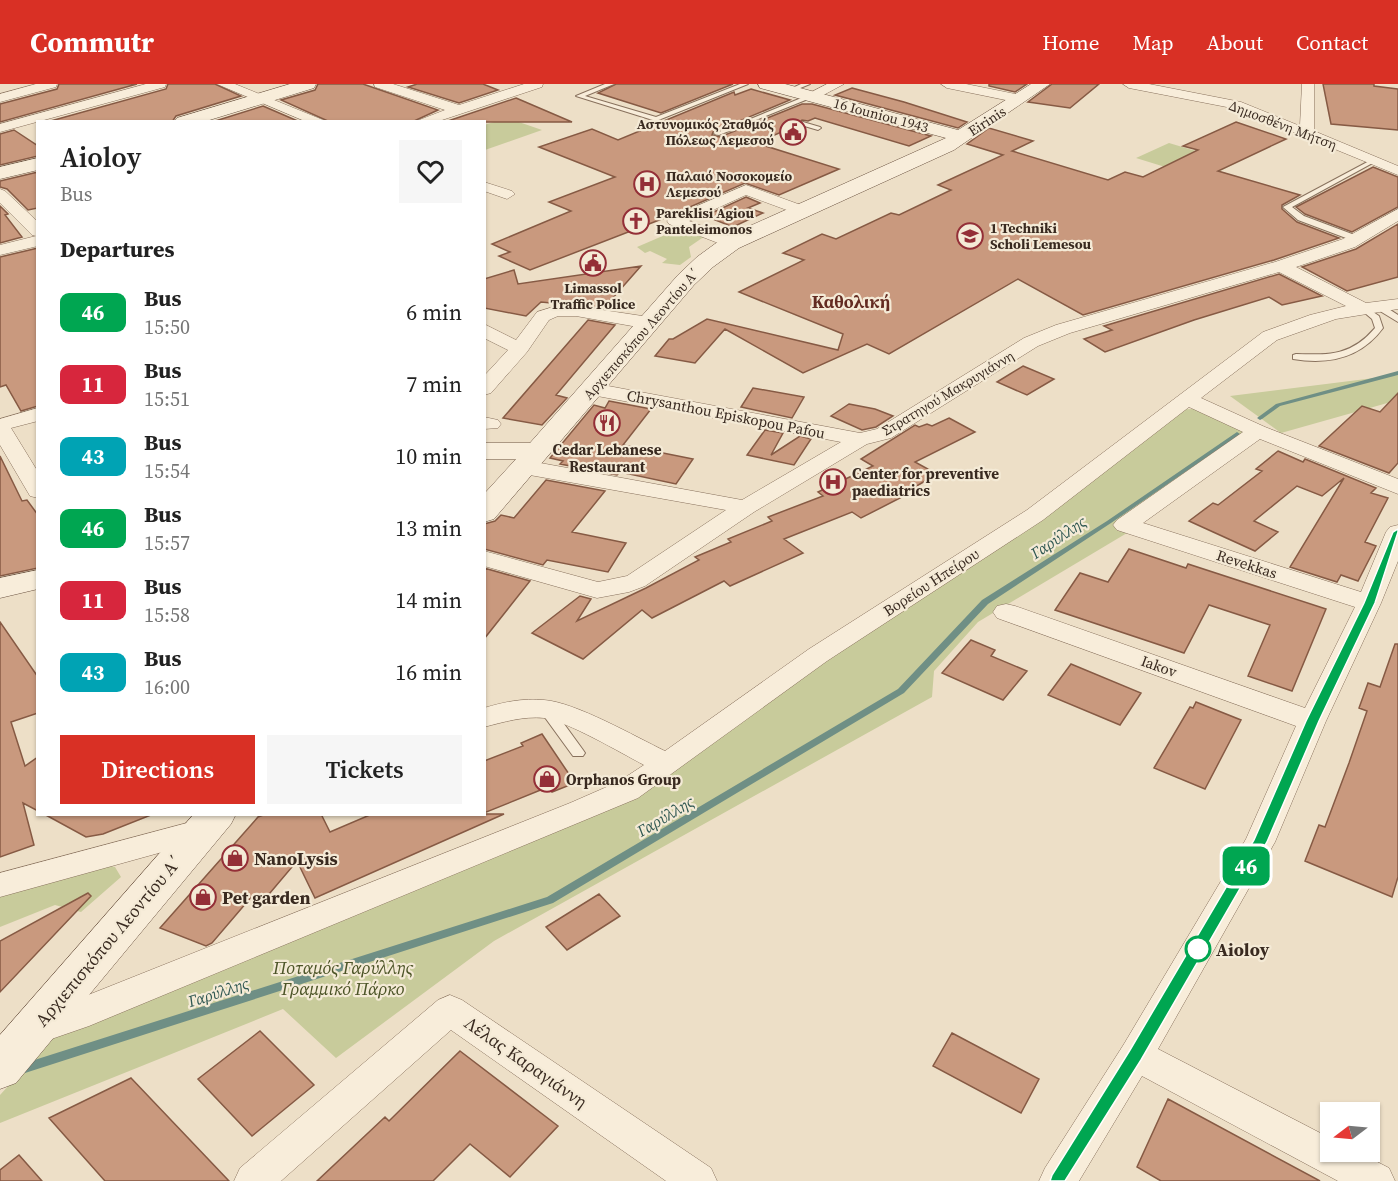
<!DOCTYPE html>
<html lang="en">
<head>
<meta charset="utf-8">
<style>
	body { margin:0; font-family:"Source Serif 4",serif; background:#f6f6f6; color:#222; height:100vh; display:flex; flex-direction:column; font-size:22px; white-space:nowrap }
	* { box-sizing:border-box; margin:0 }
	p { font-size:20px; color:#767676 }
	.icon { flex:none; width:33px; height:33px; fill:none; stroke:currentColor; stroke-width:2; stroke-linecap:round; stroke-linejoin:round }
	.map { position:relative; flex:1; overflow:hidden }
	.drawer { position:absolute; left:36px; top:36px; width:450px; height:696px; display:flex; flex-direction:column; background:#fff; border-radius:0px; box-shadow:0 2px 4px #0004 }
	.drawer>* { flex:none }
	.badge { padding:0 12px; border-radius:9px; font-size:21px; line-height:39px }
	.needle { width:39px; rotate:254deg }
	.controls { position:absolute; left:1320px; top:1018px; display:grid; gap:12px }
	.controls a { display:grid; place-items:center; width:60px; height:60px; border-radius:0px; background:#fff; box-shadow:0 2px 4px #0004; font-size:30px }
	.map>.badge { position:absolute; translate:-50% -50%; box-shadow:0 0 0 3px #fff }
	h2 { padding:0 24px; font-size:22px; line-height:54px }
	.round { display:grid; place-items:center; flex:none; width:63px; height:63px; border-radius:0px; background:#f6f6f6 }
	.head { display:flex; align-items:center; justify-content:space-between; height:102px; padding:0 24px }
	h1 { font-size:28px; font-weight:600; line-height:45px }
	.action { display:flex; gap:12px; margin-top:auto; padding:12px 24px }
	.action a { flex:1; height:69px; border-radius:0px; background:#d93025; color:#fff; font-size:24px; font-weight:600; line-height:69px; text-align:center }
	.action a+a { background:#f6f6f6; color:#222 }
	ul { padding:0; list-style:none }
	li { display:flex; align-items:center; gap:18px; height:72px; padding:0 24px }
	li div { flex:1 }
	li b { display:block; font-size:22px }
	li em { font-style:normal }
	li .badge { min-width:66px; font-weight:700; text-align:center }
	header { display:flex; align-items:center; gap:36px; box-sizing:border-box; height:84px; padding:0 30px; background:#d93025; color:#fff }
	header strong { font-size:28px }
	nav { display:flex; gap:33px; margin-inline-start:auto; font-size:21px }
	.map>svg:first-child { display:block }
	.green { fill:#c8cb9b }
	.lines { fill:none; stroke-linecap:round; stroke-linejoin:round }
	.stream { fill:#6f8f85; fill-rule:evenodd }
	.building { fill:#c9997e; stroke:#865a44; stroke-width:1.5 }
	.lane-casing { stroke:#88715d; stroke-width:2 }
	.street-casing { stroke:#88715d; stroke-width:1 }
	.secondary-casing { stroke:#6a5240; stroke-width:1 }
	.lane { fill:#f8edda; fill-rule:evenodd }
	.street { fill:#f8edda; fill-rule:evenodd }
	.secondary { fill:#f8edda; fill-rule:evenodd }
	.line { fill:#00a651; stroke:#fff; stroke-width:1.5 }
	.stop-dot { fill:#fff; stroke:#00a651; stroke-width:3 }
	.labels { text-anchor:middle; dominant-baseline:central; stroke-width:4.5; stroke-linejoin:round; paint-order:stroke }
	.far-street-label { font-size:14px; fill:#392a20; stroke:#f4ead6 }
	.far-poi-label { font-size:14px; font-weight:bold; fill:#392a20; stroke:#f4ead6; text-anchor:start }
	.street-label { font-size:15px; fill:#392a20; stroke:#f4ead6 }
	.poi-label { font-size:15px; font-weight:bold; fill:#392a20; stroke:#f4ead6; text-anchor:start }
	.water-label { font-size:16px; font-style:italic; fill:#305852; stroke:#f4ead6 }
	.far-district-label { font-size:18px; font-weight:bold; fill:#632b21; stroke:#f4ead6 }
	.near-poi-label { font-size:18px; font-weight:bold; fill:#392a20; stroke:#f4ead6; text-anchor:start }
	.near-street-label { font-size:18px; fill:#392a20; stroke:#f4ead6 }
	.near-stop-label { font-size:18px; font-weight:bold; fill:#392a20; stroke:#f4ead6; text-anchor:start }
	.near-park-label { font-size:18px; font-style:italic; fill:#4c5427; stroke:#f4ead6 }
</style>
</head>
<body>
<header>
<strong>Commutr</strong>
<nav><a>Home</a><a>Map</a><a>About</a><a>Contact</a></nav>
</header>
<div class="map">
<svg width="1398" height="1097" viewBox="0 0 1398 1097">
	<rect width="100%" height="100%" fill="#eddfc7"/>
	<path class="green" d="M 507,34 L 542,46 L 485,66 L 484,41 Z
		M 1169,59 L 1236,79 L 1204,95 L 1136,74 Z
		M 679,145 L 688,145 L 705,152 L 689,163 L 691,173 L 680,181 L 662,179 L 667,175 L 650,167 L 645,169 L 637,163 Z
		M 1398,291 L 1398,316 L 1281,349 L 1230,312 Z
		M 1194,325 L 1252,347 L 1127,449 L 978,538 L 934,587 L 932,613 L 494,857 L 336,974 L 283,925 L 0,1039 L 0,1011 L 61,944 L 624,713 L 1030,430 L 1165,326 Z
		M 98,779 L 115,783 L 121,793 L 81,828 L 55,821 L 0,843 L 0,810 Z"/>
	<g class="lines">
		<path class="stream" d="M 1398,287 L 1398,291 L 1280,322 L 1262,335 L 1260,336 L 1257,334 L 1276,320 Z
			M 1237,348 L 1240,350 L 1239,351 L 1111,439 L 988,520 L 904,609 L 553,819 L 25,989 L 21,987 L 20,984 L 21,981 L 25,979 L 547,813 L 898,605 L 982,516 L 1107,437 Z"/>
	</g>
	<path class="building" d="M 59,0 L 137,0 L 0,38 L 0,20 L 57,5 Z
		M 168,0 L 215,0 L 241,12 L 176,32 L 172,38 L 47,38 L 166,5 Z
		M 318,0 L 363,0 L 438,26 L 412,38 L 330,38 L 281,16 L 315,6 Z
		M 417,0 L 483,0 L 498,6 L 459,19 L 408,3 Z
		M 616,0 L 733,0 L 661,29 L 598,9 Z
		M 989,0 L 1027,0 L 1015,8 L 989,2 Z
		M 1052,0 L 1099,0 L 1070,24 L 1028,18 Z
		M 1323,0 L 1374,0 L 1374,2 L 1398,5 L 1398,46 L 1331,40 Z
		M 852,4 L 904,18 L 967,38 L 958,44 L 835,11 Z
		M 751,5 L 790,16 L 713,48 L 712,51 L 720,53 L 802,20 L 812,20 L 931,52 L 909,62 L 815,34 L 808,37 L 802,36 L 798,41 L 756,59 L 839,85 L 779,111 L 745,99 L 667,133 L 530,186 L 499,172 L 510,168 L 492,160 L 571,127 L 549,118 L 615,93 L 539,63 L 592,45 L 618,56 L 734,8 L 735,11 Z
		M 516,14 L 572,38 L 445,38 Z
		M 263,22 L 300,38 L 212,38 Z
		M 1236,38 L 1286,55 L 1218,87 L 1300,111 L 1282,121 L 1282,125 L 1297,138 L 1339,154 L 1274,176 L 1083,231 L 1018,195 L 889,270 L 867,260 L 803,289 L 725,245 L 695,279 L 655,272 L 669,255 L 673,255 L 707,235 L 838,266 L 843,250 L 739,208 L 804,176 L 783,169 L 822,150 L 836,155 L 891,129 L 899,131 L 951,106 L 938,101 L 1003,71 L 967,60 L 989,44 L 1033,57 L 1012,67 L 1108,96 L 1125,88 L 1143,93 L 1198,66 L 1183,62 Z
		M 14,46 L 38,62 L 38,72 L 0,81 L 0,50 Z
		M 1373,83 L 1398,93 L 1398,123 L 1352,148 L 1305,130 L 1296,123 Z
		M 38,88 L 38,124 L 28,126 L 7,105 L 0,103 L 0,97 Z
		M 746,113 L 760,119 L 748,124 L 763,129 L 733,143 L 705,132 Z
		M 0,122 L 8,130 L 5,131 L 22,153 L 0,159 Z
		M 1398,140 L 1398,193 L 1347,207 L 1302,183 L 1356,165 Z
		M 38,164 L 38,322 L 21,327 L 6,301 L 0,303 L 0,173 Z
		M 641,182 L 604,224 L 541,218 L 526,232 L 484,224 L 484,195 L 514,186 L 518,200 Z
		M 1279,190 L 1322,212 L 1282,221 L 1269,213 L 1194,236 L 1105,268 L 1084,255 L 1112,246 L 1104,242 Z
		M 588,236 L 615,241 L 556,311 L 567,314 L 542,341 L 503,334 Z
		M 1023,282 L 1054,295 L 1027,311 L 997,298 Z
		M 753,304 L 804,313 L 792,334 L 741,323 Z
		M 1398,309 L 1398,379 L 1389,389 L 1319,362 L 1362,322 L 1380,328 Z
		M 609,317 L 651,325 L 623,361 L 693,375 L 676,400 L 620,388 L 617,391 L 560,380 L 563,377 L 550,374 L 594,321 L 605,324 Z
		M 849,320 L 875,325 L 893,332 L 876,343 L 862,346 L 831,332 Z
		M 949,334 L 975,348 L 915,378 L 937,390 L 898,413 L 900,414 L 861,434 L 852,428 L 784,455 L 803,469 L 730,502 L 724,497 L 652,534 L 642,526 L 583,575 L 532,549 L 580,512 L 591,515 L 577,537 L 646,504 L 699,476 L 695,473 L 731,458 L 728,455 L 772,437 L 768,433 L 823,412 L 818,408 L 873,382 L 861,375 L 915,341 L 919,343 L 927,340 L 932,342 Z
		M 765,346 L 783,349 L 771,371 L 800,352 L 811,355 L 794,381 L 747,371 Z
		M 1278,367 L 1303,378 L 1305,375 L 1376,404 L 1371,409 L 1388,414 L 1365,458 L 1376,462 L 1358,497 L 1341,491 L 1337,498 L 1290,483 L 1344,394 L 1322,412 L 1297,402 L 1254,437 L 1278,448 L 1255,467 L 1189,437 L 1213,419 L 1218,421 L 1262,387 L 1256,385 Z
		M 0,372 L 22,417 L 27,416 L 38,431 L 38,484 L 0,492 Z
		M 546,396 L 605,407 L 572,448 L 626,459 L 608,488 L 547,476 L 543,481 L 484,465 L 484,440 L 495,437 L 501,431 L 514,434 Z
		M 1129,465 L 1186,484 L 1188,480 L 1326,525 L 1292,607 L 1248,592 L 1270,541 L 1209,521 L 1184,569 L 1055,526 L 1080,489 L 1108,498 Z
		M 484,484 L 530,497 L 484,555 Z
		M 0,538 L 38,593 L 38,629 L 11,638 L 25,682 L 38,673 L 38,727 L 23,719 L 34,761 L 0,773 Z
		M 971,556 L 995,566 L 991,572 L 1027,587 L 1003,616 L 942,589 Z
		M 1395,560 L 1398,560 L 1398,793 L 1392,813 L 1305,777 L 1319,741 L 1325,743 L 1349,679 L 1367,627 L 1359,624 L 1368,599 L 1380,603 Z
		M 1071,580 L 1141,609 L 1120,641 L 1048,611 Z
		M 1196,618 L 1241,636 L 1205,705 L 1154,684 L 1190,623 L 1193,624 Z
		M 542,650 L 575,699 L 552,708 L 548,703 L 484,729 L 484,677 L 523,662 L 521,659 Z
		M 44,730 L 150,730 L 151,731 L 103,750 L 86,753 Z
		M 266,730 L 321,730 L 330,748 L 372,730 L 504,730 L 315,814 L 297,777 L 264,816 L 253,811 L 212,859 L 206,862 L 160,844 L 258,733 Z
		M 88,809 L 91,812 L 0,908 L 0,857 Z
		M 599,810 L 620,832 L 567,866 L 546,843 Z
		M 260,947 L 314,1001 L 252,1052 L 198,995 Z
		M 952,949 L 1039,995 L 1021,1029 L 933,982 Z
		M 460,967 L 558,1042 L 510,1093 L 470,1060 L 433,1097 L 317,1097 L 385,1033 L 389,1037 Z
		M 131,994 L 229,1097 L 105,1097 L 49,1034 Z
		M 1168,1015 L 1320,1097 L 1161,1097 L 1137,1083 Z
		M 19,1071 L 42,1097 L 0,1097 L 0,1086 Z"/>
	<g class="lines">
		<g class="lane-casing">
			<path id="lane" d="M 605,0 L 614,0 L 585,12 L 656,33 L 740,0 L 748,0 L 656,37 L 576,12 Z
				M 801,0 L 810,0 L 793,7 L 788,6 Z
				M 811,10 L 813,13 L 719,51 L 714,50 Z
				M 803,38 L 820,43 L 821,44 L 818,46 L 801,41 L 800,40 Z
				M 1373,75 L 1378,76 L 1292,123 L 1304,132 L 1360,153 L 1360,157 L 1354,157 L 1298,136 L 1283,123 Z
				M 1375,220 L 1381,220 L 1398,231 L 1398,238 L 1375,224 Z
				M 1363,221 L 1379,232 L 1383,244 C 1361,274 1329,281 1293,275 L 1293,271 L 1296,270 C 1330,271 1351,272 1375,244 L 1372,235 L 1359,224 Z
				M 546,621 L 551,622 L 583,666 L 585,669 L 583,672 L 573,672 L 541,628 L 540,625 L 541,622 Z"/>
		</g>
		<g class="street-casing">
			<path id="street" d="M 36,0 L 57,0 L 56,3 L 0,18 L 0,10 Z
				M 146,0 L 166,0 L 165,3 L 0,48 L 0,40 Z
				M 217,0 L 235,0 L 328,38 L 307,38 Z
				M 374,0 L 393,0 L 459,21 L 524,0 L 543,0 L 542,3 L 436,38 L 414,38 L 445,26 L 375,3 Z
				M 827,0 L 844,0 L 816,15 L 811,16 L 804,12 Z
				M 941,0 L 966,0 L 1020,11 L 1027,15 L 1020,19 L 947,4 Z
				M 1123,0 L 1149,0 L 1241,18 L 1300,42 L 1302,0 L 1314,0 L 1314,47 L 1398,82 L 1398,91 L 1237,25 L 1129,4 Z
				M 484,98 L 512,107 L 515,110 L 507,115 L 484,107 Z
				M 746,101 L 809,124 L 811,127 L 803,132 L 746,111 L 689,137 L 737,155 L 739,159 L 731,164 L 669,140 L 667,137 L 669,134 Z
				M 0,105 L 5,107 L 38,138 L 38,162 L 0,171 L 0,161 L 36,152 L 32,151 L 0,119 Z
				M 1398,125 L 1398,137 L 1355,163 L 1296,183 L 1366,219 L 1398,215 L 1398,225 L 1336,235 L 1277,256 L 1201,314 L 1265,343 L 1398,395 L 1398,410 L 1260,355 L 1143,439 L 1361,508 L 1386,448 L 1390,443 L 1398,441 L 1398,477 L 1381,519 L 1326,637 L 1275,758 L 1158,965 L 1330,1054 L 1330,1068 L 1358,1068 L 1389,1084 L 1395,1097 L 1338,1097 L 1142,992 L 1079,1097 L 1039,1097 L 1045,1084 L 1124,960 L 1246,755 L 1296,642 L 997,534 L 993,528 L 997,522 L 1006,520 L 1015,522 L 1305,624 L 1355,523 L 1117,446 L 1113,441 L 1117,436 L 1243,348 L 1189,323 L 1043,436 L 827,577 L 638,714 L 89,942 L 37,960 L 25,956 L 20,945 L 25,934 L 68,919 L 570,719 L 618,698 L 644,681 C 621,669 567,637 544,634 C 523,632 504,638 484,643 L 484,624 C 504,618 523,614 544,616 C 575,618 636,653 665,667 L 809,565 L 1027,426 L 1263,248 L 1310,231 L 1346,222 L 1279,188 L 1070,249 L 1038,262 L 891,354 L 867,360 L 754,428 L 645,502 L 629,508 L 597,514 L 484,482 L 484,467 L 598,498 L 627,492 L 726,426 L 524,390 L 516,388 L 513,383 L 516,378 L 524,376 L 742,416 L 841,358 L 592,311 L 585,309 L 582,305 L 585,301 L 592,299 L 860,349 L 877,345 L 1024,254 L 1056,241 L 1275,178 L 1343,155 Z
				M 556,222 L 576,222 L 649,233 L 655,235 L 658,239 L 655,243 L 649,245 L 576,232 L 558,232 L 549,236 L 527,268 L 491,309 L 484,311 L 484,292 L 508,266 L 484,254 L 484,240 L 516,256 L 537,228 Z
				M 38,324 L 38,337 L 11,344 L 38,388 L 38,414 L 30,412 L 0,361 L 0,335 Z
				M 484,333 L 498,336 L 501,340 L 498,344 L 484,345 Z
				M 202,735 L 213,738 L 217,746 L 213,754 L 0,813 L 0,789 Z
				M 450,911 L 462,916 L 711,1084 L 717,1097 L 666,1097 L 451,946 L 281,1097 L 234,1097 L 240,1084 L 438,916 Z"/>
		</g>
		<g class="secondary-casing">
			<path id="secondary" d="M 290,0 L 316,0 L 314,4 L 203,38 L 174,38 L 177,34 Z
				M 758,0 L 785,0 L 958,46 L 1031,0 L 1050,0 L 954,66 L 739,164 L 713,183 L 694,201 L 494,435 L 484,438 L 484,410 L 516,375 L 484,375 L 484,359 L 530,359 L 678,191 L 697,173 L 723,154 L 946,54 L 760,4 Z
				M 38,74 L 38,86 L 0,95 L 0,83 Z
				M 38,486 L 38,505 L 0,514 L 0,494 Z
				M 194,730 L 236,730 L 231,740 L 16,999 L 0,1005 L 0,951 Z"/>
		</g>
		<use href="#lane" class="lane"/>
		<use href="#street" class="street"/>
		<use href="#secondary" class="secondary"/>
	</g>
	<path class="line" d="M 1398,445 L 1398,448 L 1375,519 L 1319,637 L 1267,758 L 1141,976 L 1065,1097 L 1050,1097 L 1052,1091 L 1130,966 L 1254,756 L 1306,637 L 1364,519 L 1393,448 Z"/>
	<defs>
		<g id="civic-ring" transform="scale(1.35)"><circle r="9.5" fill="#f4ead6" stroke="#942f37" stroke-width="1.5"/><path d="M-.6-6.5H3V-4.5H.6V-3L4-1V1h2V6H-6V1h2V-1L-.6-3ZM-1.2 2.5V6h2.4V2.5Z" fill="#942f37"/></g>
		<g id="hospital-ring" transform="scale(1.35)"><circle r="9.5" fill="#f4ead6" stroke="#942f37" stroke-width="1.5"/><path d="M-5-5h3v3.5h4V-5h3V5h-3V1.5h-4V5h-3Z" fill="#942f37"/></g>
		<g id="church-ring" transform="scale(1.35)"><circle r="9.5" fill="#f4ead6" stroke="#942f37" stroke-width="1.5"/><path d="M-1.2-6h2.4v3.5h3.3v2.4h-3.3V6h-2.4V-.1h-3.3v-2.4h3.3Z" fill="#942f37"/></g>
		<g id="school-ring" transform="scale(1.35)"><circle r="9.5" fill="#f4ead6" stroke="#942f37" stroke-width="1.5"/><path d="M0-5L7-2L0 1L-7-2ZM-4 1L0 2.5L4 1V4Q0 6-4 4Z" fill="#942f37"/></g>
		<g id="restaurant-ring" transform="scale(1.35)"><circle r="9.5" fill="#f4ead6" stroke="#942f37" stroke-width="1.5"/><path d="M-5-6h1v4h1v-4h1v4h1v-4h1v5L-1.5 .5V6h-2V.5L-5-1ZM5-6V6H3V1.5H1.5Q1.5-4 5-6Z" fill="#942f37"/></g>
		<g id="shop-ring" transform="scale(1.35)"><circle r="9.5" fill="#f4ead6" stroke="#942f37" stroke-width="1.5"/><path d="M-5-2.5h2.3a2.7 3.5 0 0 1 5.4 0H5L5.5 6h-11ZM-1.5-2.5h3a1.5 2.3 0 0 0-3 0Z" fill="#942f37"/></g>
	</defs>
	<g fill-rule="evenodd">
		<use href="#civic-ring" x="793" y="48"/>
		<use href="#hospital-ring" x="647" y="100"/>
		<use href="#church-ring" x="636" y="137"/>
		<use href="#school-ring" x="970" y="152"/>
		<use href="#civic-ring" x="593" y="179"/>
		<use href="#restaurant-ring" x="607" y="339"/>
		<use href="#hospital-ring" x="833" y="398"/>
		<use href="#shop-ring" x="547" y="695"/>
		<use href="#shop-ring" x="235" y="774"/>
		<use href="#shop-ring" x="203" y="813"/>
	</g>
	<circle class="stop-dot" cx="1198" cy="865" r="12"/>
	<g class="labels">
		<g class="far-street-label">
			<text transform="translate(881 31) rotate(15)">16 Iouniou 1943</text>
			<text transform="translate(987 37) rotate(-33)">Eirinis</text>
			<text transform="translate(1283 41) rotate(21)">Δημοσθένη Μήτση</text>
			<text transform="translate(641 250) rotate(-49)">Αρχιεπισκόπου Λεοντίου Α΄</text>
			<text transform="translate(948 309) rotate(-31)">Στρατηγού Μακρυγιάννη</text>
		</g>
		<g class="far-poi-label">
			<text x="774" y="40" text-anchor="end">Αστυνομικός Σταθμός<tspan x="774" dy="16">Πόλεως Λεμεσού</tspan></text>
			<text x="666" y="92">Παλαιό Νοσοκομείο<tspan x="666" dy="16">Λεμεσού</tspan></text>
			<text x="656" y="129">Pareklisi Agiou<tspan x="656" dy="16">Panteleimonos</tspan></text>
			<text x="990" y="144">1 Techniki<tspan x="990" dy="16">Scholi Lemesou</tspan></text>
			<text x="593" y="204" text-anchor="middle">Limassol<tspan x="593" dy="16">Traffic Police</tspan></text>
		</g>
		<g class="street-label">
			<text transform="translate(726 330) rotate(11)">Chrysanthou Episkopou Pafou</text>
			<text transform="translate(1247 480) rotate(18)">Revekkas</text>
			<text transform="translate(931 498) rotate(-33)">Βορείου Ηπείρου</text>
			<text transform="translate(1159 582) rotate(20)">Iakov</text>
		</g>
		<g class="poi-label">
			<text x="607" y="365" text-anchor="middle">Cedar Lebanese<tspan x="607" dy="17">Restaurant</tspan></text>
			<text x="852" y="389">Center for preventive<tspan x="852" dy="17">paediatrics</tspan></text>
			<text x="566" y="695">Orphanos Group</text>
		</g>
		<g class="water-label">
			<text transform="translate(1058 453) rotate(-34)">Γαρύλλης</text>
			<text transform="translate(665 732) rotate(-31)">Γαρύλλης</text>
			<text transform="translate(218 908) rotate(-18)">Γαρύλλης</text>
		</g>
		<g class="far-district-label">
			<text x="851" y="217">Καθολική</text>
		</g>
		<g class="near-poi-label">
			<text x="254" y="774">NanoLysis</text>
			<text x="222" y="813">Pet garden</text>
		</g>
		<g class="near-street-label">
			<text transform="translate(108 857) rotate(-50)">Αρχιεπισκόπου Λεοντίου Α΄</text>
			<text transform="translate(526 978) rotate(35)">Λέλας Καραγιάννη</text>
		</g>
		<g class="near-stop-label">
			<text x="1216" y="865">Aioloy</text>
		</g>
		<g class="near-park-label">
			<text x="343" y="883">Ποταμός Γαρύλλης<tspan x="343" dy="21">Γραμμικό Πάρκο</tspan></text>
		</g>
	</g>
</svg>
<div class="controls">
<a><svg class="needle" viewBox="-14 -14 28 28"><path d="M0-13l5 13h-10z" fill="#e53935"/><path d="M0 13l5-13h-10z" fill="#767676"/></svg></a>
</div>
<b class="badge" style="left:1246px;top:782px;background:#00a651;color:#fff">46</b>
<section class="drawer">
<div class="head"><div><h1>Aioloy</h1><p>Bus</p></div><a class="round"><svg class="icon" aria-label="heart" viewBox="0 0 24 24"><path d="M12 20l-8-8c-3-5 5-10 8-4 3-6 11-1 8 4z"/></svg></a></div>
<h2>Departures</h2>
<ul>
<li><span class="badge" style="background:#00a651;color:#fff">46</span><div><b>Bus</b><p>15:50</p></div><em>6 min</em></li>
<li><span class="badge" style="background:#d7263d;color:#fff">11</span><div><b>Bus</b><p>15:51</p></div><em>7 min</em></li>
<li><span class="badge" style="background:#00a3b4;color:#fff">43</span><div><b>Bus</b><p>15:54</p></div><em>10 min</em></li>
<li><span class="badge" style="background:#00a651;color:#fff">46</span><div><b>Bus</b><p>15:57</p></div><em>13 min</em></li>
<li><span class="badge" style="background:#d7263d;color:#fff">11</span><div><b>Bus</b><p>15:58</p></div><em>14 min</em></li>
<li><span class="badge" style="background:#00a3b4;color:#fff">43</span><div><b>Bus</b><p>16:00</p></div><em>16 min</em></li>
</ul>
<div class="action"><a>Directions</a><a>Tickets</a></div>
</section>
</div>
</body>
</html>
